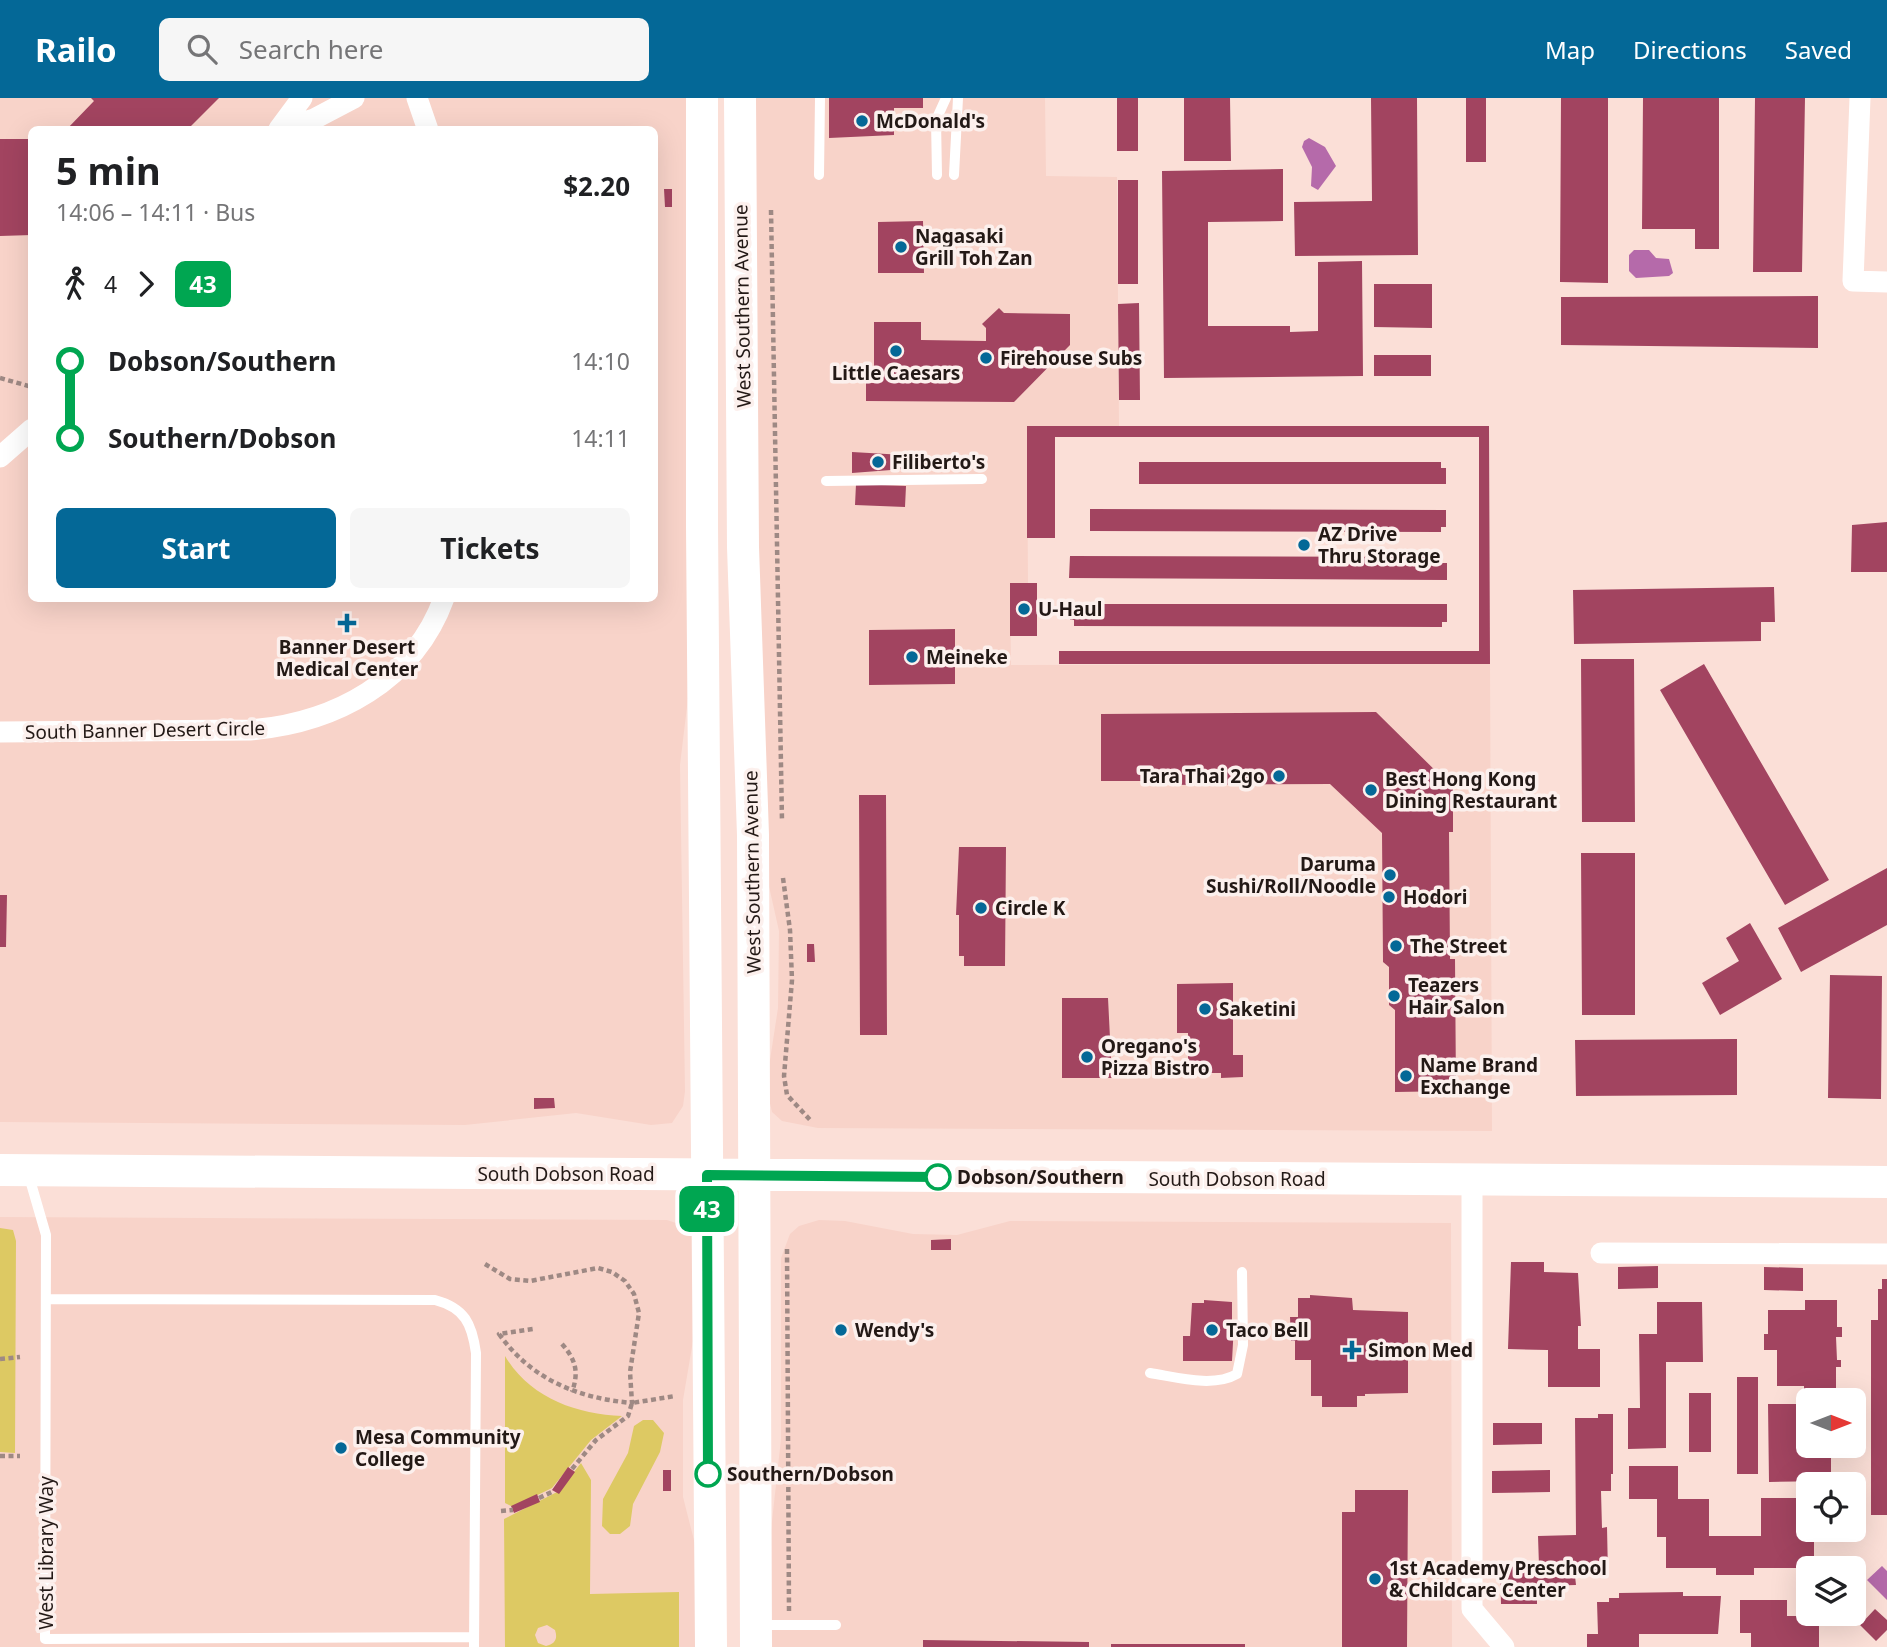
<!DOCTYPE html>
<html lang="en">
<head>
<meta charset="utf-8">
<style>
	body { margin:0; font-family:"Noto Sans",sans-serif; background:#f6f6f6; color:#202124; height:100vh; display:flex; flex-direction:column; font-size:26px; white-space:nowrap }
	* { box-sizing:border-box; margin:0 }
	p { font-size:23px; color:#757577 }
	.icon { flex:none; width:38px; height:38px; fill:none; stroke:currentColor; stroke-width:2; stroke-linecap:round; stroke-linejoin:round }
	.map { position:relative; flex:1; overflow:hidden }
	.side { position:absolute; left:28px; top:28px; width:630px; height:476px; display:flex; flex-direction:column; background:#fff; border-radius:10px; box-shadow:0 7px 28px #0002 }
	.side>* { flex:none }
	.badge { padding:0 14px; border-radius:10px; font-size:24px; line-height:46px }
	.needle { width:46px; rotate:90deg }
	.buttons { position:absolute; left:1796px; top:1290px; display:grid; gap:14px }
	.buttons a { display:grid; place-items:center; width:70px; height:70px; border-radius:10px; background:#fff; box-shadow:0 7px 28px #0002; font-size:35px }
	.map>.badge { position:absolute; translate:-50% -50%; box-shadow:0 0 0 4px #fff }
	.legs { display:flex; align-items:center; gap:10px; height:77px; padding:0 28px; font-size:23px }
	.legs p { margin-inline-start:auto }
	.headline { display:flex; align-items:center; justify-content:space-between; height:119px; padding:0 28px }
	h1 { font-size:38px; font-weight:700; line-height:52px }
	.action { display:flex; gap:14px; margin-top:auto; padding:14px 28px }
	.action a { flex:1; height:80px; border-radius:10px; background:#046897; color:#fff; font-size:28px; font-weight:700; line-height:80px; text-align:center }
	.action a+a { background:#f6f6f6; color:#202124 }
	ul { padding:0 28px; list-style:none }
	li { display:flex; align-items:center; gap:24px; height:77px; font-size:26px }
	li i { display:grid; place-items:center; width:10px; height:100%; margin:0 9px; background:currentColor }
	li i::after { content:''; width:18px; height:18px; margin:-9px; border:5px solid; border-radius:50%; background:#fff }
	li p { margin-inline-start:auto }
	li:first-child i { background:linear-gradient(#0000 50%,currentColor 0) }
	li:last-child i { background:linear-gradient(currentColor 50%,#0000 0) }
	header { display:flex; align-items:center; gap:42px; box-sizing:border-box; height:98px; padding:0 35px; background:#046897; color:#fff }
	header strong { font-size:33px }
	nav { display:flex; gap:38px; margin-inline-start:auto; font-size:24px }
	.search { width:490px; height:63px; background:#f6f6f6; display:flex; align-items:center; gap:18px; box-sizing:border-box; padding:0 24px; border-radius:10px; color:#757577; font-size:26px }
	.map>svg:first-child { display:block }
	.built { fill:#f8d3c9; fill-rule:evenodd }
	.green { fill:#ddc963; fill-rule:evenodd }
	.water { fill:#b56aaa }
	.building { fill:#a24460 }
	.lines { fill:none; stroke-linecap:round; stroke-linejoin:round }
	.path { stroke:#9e8984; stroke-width:4.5; stroke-dasharray:5 3.5; stroke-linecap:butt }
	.service { stroke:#fff; stroke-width:10 }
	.minor { stroke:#fff; stroke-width:21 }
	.secondary { stroke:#fff; stroke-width:32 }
	.line-1-casing { stroke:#fff; stroke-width:16 }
	.line-1 { stroke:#00a651; stroke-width:10 }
	.poi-dot { fill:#046897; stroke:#fcf0ed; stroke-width:2.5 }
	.stop-1-dot { fill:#fff; stroke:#00a651; stroke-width:3.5 }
	.labels { text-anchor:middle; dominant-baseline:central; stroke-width:7; stroke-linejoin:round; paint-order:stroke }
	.poi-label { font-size:19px; font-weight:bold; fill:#231916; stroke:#fcf0ed; text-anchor:start }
	.street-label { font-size:19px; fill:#231916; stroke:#fcf0ed }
	.stop-label { font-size:19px; font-weight:bold; fill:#231916; stroke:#fcf0ed; text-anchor:start }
</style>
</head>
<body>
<header>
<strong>Railo</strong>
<div class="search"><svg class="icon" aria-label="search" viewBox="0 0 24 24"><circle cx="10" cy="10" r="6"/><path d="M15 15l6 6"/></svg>Search here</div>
<nav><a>Map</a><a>Directions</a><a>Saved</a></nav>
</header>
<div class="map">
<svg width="1887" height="1549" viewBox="0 0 1887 1549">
	<rect width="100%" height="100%" fill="#fbdfd7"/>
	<path class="built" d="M 0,0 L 689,0 L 694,550 L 680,667 L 685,993 L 683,1008 L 672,1025 L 651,1027 L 576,1015 L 465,1027 L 0,1024 ZM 32,32 L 654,32 L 654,500 L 32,500 Z
		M 752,0 L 1045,0 L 1046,78 L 1117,79 L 1119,328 L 1027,328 L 1028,485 L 1010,486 L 1011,567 L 1490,566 L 1492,1033 L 818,1030 L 782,1023 L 772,1014 L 766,988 L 778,910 L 779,833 L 766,775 L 757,503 Z
		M 0,1119 L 667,1122 L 679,1126 L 690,1134 L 694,1142 L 696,1225 L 683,1302 L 683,1399 L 697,1454 L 698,1549 L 0,1549 Z
		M 819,1122 L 845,1123 L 913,1136 L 957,1137 L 1010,1123 L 1451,1125 L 1452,1549 L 768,1549 L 767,1469 L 781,1341 L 781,1160 L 790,1136 L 799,1128 Z"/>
	<path class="green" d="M 0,1130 L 13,1132 L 16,1143 L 15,1355 L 0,1354 Z
		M 505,1258 C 530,1300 576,1316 622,1318 L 591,1342 L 552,1390 L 513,1409 L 505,1405 Z
		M 653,1322 L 664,1335 L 660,1354 L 633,1406 L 630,1428 L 620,1436 L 610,1436 L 602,1428 L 603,1401 L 628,1355 L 634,1328 L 643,1322 Z
		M 581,1365 L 591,1382 L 590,1496 L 679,1494 L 679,1549 L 505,1549 L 504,1421 L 559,1393 ZM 547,1527 L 555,1532 C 558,1541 555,1546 546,1548 L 538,1545 L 535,1537 L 538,1530 Z"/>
	<path class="water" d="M 1309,40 L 1325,49 L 1336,68 L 1318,92 L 1311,88 L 1312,69 L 1302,49 L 1304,43 Z
		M 1634,152 L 1649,152 L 1656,160 L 1669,161 L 1673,175 L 1669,178 L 1636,180 L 1629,173 L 1629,157 Z
		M 1882,1468 L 1887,1473 L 1887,1502 L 1867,1482 Z"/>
	<path class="building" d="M 91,0 L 219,0 L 187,32 L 66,32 L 94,3 Z
		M 829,0 L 923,0 L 923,10 L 894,10 L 894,37 L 829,40 Z
		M 1117,0 L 1138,0 L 1138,53 L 1117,53 Z
		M 1184,0 L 1230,0 L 1231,63 L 1184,63 Z
		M 1371,0 L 1417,0 L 1418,157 L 1295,158 L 1294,104 L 1372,103 Z
		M 1466,0 L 1486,0 L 1486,64 L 1466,64 Z
		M 1561,0 L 1608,0 L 1608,185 L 1560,184 Z
		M 1643,0 L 1719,0 L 1719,151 L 1695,151 L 1695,131 L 1642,131 Z
		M 1755,0 L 1805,0 L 1802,174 L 1753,174 Z
		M 0,41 L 32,41 L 32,137 L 0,138 Z
		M 1283,71 L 1283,123 L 1208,124 L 1208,228 L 1290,228 L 1290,234 L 1318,233 L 1318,164 L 1362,163 L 1363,278 L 1164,280 L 1162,73 Z
		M 1118,82 L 1138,82 L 1138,186 L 1118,186 Z
		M 664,91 L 672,91 L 672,109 L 665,109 Z
		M 923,123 L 924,175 L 878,175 L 878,124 Z
		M 1374,186 L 1432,186 L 1432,230 L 1374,229 Z
		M 1818,198 L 1818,250 L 1561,247 L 1561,199 Z
		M 1139,205 L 1140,302 L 1119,302 L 1118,206 Z
		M 999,210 L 1004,215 L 1070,216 L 1070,247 L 1014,304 L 866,303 L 866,285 L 874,285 L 874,224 L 921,224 L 921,242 L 986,243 L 986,230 L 982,226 Z
		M 1374,257 L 1431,257 L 1431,278 L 1374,278 Z
		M 1027,328 L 1489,328 L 1490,566 L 1059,566 L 1059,553 L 1479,553 L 1479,339 L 1055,339 L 1055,440 L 1027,440 Z
		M 852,354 L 904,357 L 904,371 L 852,375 Z
		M 1139,364 L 1441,364 L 1441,370 L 1446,370 L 1446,386 L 1139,386 Z
		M 856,386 L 906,388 L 905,409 L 855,407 Z
		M 1090,411 L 1446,412 L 1446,429 L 1441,429 L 1441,434 L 1090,433 Z
		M 1887,424 L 1887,474 L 1851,474 L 1852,427 Z
		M 1070,458 L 1441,459 L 1441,465 L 1447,465 L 1447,482 L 1069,480 Z
		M 1010,485 L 1037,485 L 1037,538 L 1010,538 Z
		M 1774,489 L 1775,524 L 1761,524 L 1761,543 L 1574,546 L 1573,492 Z
		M 1070,506 L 1447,506 L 1447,524 L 1442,524 L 1442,529 L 1074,528 L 1074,522 L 1070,522 Z
		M 955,531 L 955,586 L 869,587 L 869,532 Z
		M 1581,561 L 1634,561 L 1635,724 L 1582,724 Z
		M 1704,566 L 1829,782 L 1785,807 L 1660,592 Z
		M 1376,614 L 1453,690 L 1453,734 L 1449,734 L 1450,861 L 1455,861 L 1456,993 L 1395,994 L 1395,912 L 1389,907 L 1389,869 L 1383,864 L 1382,735 L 1330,686 L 1161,687 L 1155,683 L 1101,683 L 1101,616 Z
		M 859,697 L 886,697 L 887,937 L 860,937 Z
		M 959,749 L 1006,749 L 1005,868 L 964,868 L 964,858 L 959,858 L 959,817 L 956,817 Z
		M 1581,755 L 1635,755 L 1635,917 L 1582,917 Z
		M 1887,770 L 1887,827 L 1801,874 L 1778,830 Z
		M 0,797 L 7,797 L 6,849 L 0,849 Z
		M 1750,825 L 1782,881 L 1720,917 L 1702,885 L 1739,863 L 1726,840 Z
		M 807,846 L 814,846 L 815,864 L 807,864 Z
		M 1830,877 L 1882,878 L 1881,1001 L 1828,1000 Z
		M 1233,885 L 1233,957 L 1243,957 L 1243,979 L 1221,980 L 1221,975 L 1188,975 L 1188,935 L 1177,935 L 1177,886 Z
		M 1062,900 L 1108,900 L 1112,980 L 1062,980 Z
		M 1737,941 L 1737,997 L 1576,998 L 1575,942 Z
		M 534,1000 L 554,1000 L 555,1010 L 534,1011 Z
		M 951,1141 L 951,1152 L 931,1152 L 931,1142 Z
		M 1511,1164 L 1544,1164 L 1544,1174 L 1578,1175 L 1581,1228 L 1578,1228 L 1578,1251 L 1600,1251 L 1600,1289 L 1548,1289 L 1548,1252 L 1508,1251 Z
		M 1658,1168 L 1658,1190 L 1618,1191 L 1618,1169 Z
		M 1764,1169 L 1803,1170 L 1803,1193 L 1764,1192 Z
		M 1882,1181 L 1887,1181 L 1887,1417 L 1871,1417 L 1871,1222 L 1878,1222 L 1878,1191 L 1882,1191 Z
		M 1310,1197 L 1352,1200 L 1353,1212 L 1408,1214 L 1408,1295 L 1365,1296 L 1365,1298 L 1357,1298 L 1357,1309 L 1322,1309 L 1322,1298 L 1311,1298 L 1311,1262 L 1295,1262 L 1295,1243 L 1291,1243 L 1290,1219 L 1298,1219 L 1298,1200 L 1310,1200 Z
		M 1204,1202 L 1232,1204 L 1232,1226 L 1234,1226 L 1232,1263 L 1183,1263 L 1183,1238 L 1190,1238 L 1192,1205 L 1204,1205 Z
		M 1805,1202 L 1837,1202 L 1837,1229 L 1842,1229 L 1842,1239 L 1836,1239 L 1837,1262 L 1841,1262 L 1841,1269 L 1836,1269 L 1836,1302 L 1808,1302 L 1808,1348 L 1831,1348 L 1831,1383 L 1769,1384 L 1768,1306 L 1804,1306 L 1804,1288 L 1777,1288 L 1777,1252 L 1764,1252 L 1764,1236 L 1768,1236 L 1768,1212 L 1805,1212 Z
		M 1657,1204 L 1702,1204 L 1703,1264 L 1666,1264 L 1666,1350 L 1628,1351 L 1628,1310 L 1640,1310 L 1639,1236 L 1657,1236 Z
		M 1737,1279 L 1758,1279 L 1758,1376 L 1737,1376 Z
		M 1689,1295 L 1711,1295 L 1711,1354 L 1689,1354 Z
		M 1598,1316 L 1613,1316 L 1613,1376 L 1611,1376 L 1611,1393 L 1601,1393 L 1602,1430 L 1607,1429 L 1608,1477 L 1575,1478 L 1576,1487 L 1537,1488 L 1537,1506 L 1501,1506 L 1500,1469 L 1539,1468 L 1538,1438 L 1576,1437 L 1575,1320 L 1598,1320 Z
		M 1493,1325 L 1542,1325 L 1542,1346 L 1493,1347 Z
		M 1629,1368 L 1678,1368 L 1678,1401 L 1709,1401 L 1709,1438 L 1761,1438 L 1761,1400 L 1808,1400 L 1808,1432 L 1814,1432 L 1814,1470 L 1754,1470 L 1754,1477 L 1716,1477 L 1716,1470 L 1666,1470 L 1666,1439 L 1657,1439 L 1657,1401 L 1629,1401 Z
		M 568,1369 L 575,1374 L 559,1396 L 552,1392 Z
		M 663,1372 L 671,1372 L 671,1393 L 663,1393 Z
		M 1550,1372 L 1550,1394 L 1492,1395 L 1492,1373 Z
		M 1355,1392 L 1408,1392 L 1407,1549 L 1342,1549 L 1342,1414 L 1355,1414 Z
		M 537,1396 L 540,1404 L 514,1415 L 511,1408 Z
		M 1853,1491 L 1865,1503 L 1853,1515 Z
		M 1683,1494 L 1683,1498 L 1721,1498 L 1718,1536 L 1639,1536 L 1639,1549 L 1587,1549 L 1587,1536 L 1598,1536 L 1597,1504 L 1609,1504 L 1609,1500 L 1619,1500 L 1619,1495 Z
		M 1740,1502 L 1787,1502 L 1787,1518 L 1819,1518 L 1819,1549 L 1751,1549 L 1751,1535 L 1740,1535 Z
		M 1875,1511 L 1887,1522 L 1887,1532 L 1876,1543 L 1860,1527 Z
		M 923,1542 L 1089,1544 L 1089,1549 L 923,1549 Z
		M 1111,1546 L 1245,1546 L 1245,1549 L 1111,1549 Z"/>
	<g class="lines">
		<path class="path" d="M 771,112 L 782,723
			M 0,280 L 32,289
			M 783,780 L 790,832 L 792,882 L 784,978 L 787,997 L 812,1024
			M 787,1151 L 789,1513
			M 485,1166 L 510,1181 L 530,1183 L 598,1170 L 612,1174 L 625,1183 L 634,1196 L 639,1215 L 630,1274 L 632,1305 C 578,1300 532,1282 499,1236 L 533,1231
			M 562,1246 C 576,1262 579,1274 572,1294
			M 0,1261 L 20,1259
			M 0,1358 L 20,1358
			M 572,1371 L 596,1342 L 628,1318 L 632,1305 L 675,1298
			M 539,1400 L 554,1393
			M 501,1413 L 513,1412"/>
		<path class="service" d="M 819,77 L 820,0
			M 937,77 L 936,22 L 946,0
			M 954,77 L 958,0
			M 826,383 L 982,381
			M 28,1075 L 46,1137 L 45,1541 L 474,1539
			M 46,1201 L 435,1202 C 465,1210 472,1226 476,1255 L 474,1549
			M 1150,1275 C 1176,1279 1213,1290 1237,1276 L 1243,1247 L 1242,1174
			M 759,1527 L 836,1527"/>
		<path class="minor" d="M 417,0 L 428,32
			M 1860,0 L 1853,183 L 1887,184
			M 279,31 L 302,0
			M 279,32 L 314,21 L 354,0
			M 0,359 L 32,331
			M 0,634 L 250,632 C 335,625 414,583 444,500
			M 1472,1082 L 1472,1511 L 1504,1549
			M 1601,1155 L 1887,1156"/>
		<path class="secondary" d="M 702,0 L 702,428 L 711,1549
			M 740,0 L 743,449 L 753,737 L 756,1549
			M 0,1072 L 1887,1084"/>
	</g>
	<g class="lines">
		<g class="line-1-casing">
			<path id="line-1" d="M 708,1376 L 707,1077 L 938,1079"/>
		</g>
		<use href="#line-1" class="line-1"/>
	</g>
	<g class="poi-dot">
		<circle cx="862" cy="23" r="7"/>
		<circle cx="901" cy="149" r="7"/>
		<circle cx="896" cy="253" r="7"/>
		<circle cx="986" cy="260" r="7"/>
		<circle cx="878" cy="364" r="7"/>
		<circle cx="1304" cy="447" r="7"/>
		<circle cx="1024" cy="511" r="7"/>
		<path d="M343.5 514.5h7v7h7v7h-7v7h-7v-7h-7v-7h7z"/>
		<circle cx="912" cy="559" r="7"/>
		<circle cx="1279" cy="678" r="7"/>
		<circle cx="1371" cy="692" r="7"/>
		<circle cx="1390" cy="777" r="7"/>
		<circle cx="1389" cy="799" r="7"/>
		<circle cx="981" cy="810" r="7"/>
		<circle cx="1396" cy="848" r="7"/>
		<circle cx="1394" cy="898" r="7"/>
		<circle cx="1205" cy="911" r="7"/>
		<circle cx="1087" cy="959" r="7"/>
		<circle cx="1406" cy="978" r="7"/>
		<circle cx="841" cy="1232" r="7"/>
		<circle cx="1212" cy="1232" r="7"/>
		<path d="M1348.5 1241.5h7v7h7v7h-7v7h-7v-7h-7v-7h7z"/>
		<circle cx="341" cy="1350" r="7"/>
		<circle cx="1375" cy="1481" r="7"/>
	</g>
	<g class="stop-1-dot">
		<circle cx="938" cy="1079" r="12"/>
		<circle cx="708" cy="1376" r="12"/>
	</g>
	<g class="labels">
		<g class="poi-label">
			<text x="876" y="23">McDonald's</text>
			<text x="915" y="138">Nagasaki<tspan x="915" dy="22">Grill Toh Zan</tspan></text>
			<text x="1000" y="260">Firehouse Subs</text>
			<text x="896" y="275" text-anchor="middle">Little Caesars</text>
			<text x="892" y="364">Filiberto's</text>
			<text x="1318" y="436">AZ Drive<tspan x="1318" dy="22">Thru Storage</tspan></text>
			<text x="1038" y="511">U-Haul</text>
			<text x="347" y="549" text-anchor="middle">Banner Desert<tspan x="347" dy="22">Medical Center</tspan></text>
			<text x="926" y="559">Meineke</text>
			<text x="1265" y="678" text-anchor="end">Tara Thai 2go</text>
			<text x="1385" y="681">Best Hong Kong<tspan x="1385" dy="22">Dining Restaurant</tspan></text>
			<text x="1376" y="766" text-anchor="end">Daruma<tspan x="1376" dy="22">Sushi/Roll/Noodle</tspan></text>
			<text x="1403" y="799">Hodori</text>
			<text x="995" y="810">Circle K</text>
			<text x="1410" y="848">The Street</text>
			<text x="1408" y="887">Teazers<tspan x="1408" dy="22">Hair Salon</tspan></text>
			<text x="1219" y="911">Saketini</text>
			<text x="1101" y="948">Oregano's<tspan x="1101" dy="22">Pizza Bistro</tspan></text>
			<text x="1420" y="967">Name Brand<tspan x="1420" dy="22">Exchange</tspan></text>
			<text x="855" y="1232">Wendy's</text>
			<text x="1226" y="1232">Taco Bell</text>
			<text x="1368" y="1252">Simon Med</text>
			<text x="355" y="1339">Mesa Community<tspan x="355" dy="22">College</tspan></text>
			<text x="1389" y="1470">1st Academy Preschool<tspan x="1389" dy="22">&amp; Childcare Center</tspan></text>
		</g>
		<g class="street-label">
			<text transform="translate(742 208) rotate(-91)">West Southern Avenue</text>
			<text transform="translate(145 632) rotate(-1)">South Banner Desert Circle</text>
			<text transform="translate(752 774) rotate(-91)">West Southern Avenue</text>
			<text x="566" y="1076">South Dobson Road</text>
			<text x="1237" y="1081">South Dobson Road</text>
			<text transform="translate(46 1455) rotate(-90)">West Library Way</text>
		</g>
		<g class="stop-label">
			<text x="957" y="1079">Dobson/Southern</text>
			<text x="727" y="1376">Southern/Dobson</text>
		</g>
	</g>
</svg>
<div class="buttons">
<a><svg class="needle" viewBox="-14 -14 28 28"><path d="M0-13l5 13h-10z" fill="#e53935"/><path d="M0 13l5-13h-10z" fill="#757577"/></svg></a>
<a><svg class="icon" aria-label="locate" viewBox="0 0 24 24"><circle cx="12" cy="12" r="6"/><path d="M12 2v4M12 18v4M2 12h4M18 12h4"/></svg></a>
<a><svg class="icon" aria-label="layers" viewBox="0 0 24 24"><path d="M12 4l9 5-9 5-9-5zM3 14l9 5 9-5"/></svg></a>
</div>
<b class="badge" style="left:707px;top:1111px;background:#00a651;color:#fff">43</b>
<section class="side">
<div class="headline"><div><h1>5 min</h1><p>14:06 – 14:11 · Bus</p></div><b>$2.20</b></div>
<div class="legs"><svg class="icon" aria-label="walk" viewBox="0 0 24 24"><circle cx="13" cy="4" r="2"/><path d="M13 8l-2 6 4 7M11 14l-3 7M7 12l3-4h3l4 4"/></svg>4<svg class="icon" aria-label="forward" viewBox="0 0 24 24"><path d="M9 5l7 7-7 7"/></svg><b class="badge" style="background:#00a651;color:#fff">43</b></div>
<ul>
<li><i style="color:#00a651"></i><b>Dobson/Southern</b><p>14:10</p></li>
<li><i style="color:#00a651"></i><b>Southern/Dobson</b><p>14:11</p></li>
</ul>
<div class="action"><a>Start</a><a>Tickets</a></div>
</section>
</div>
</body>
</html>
